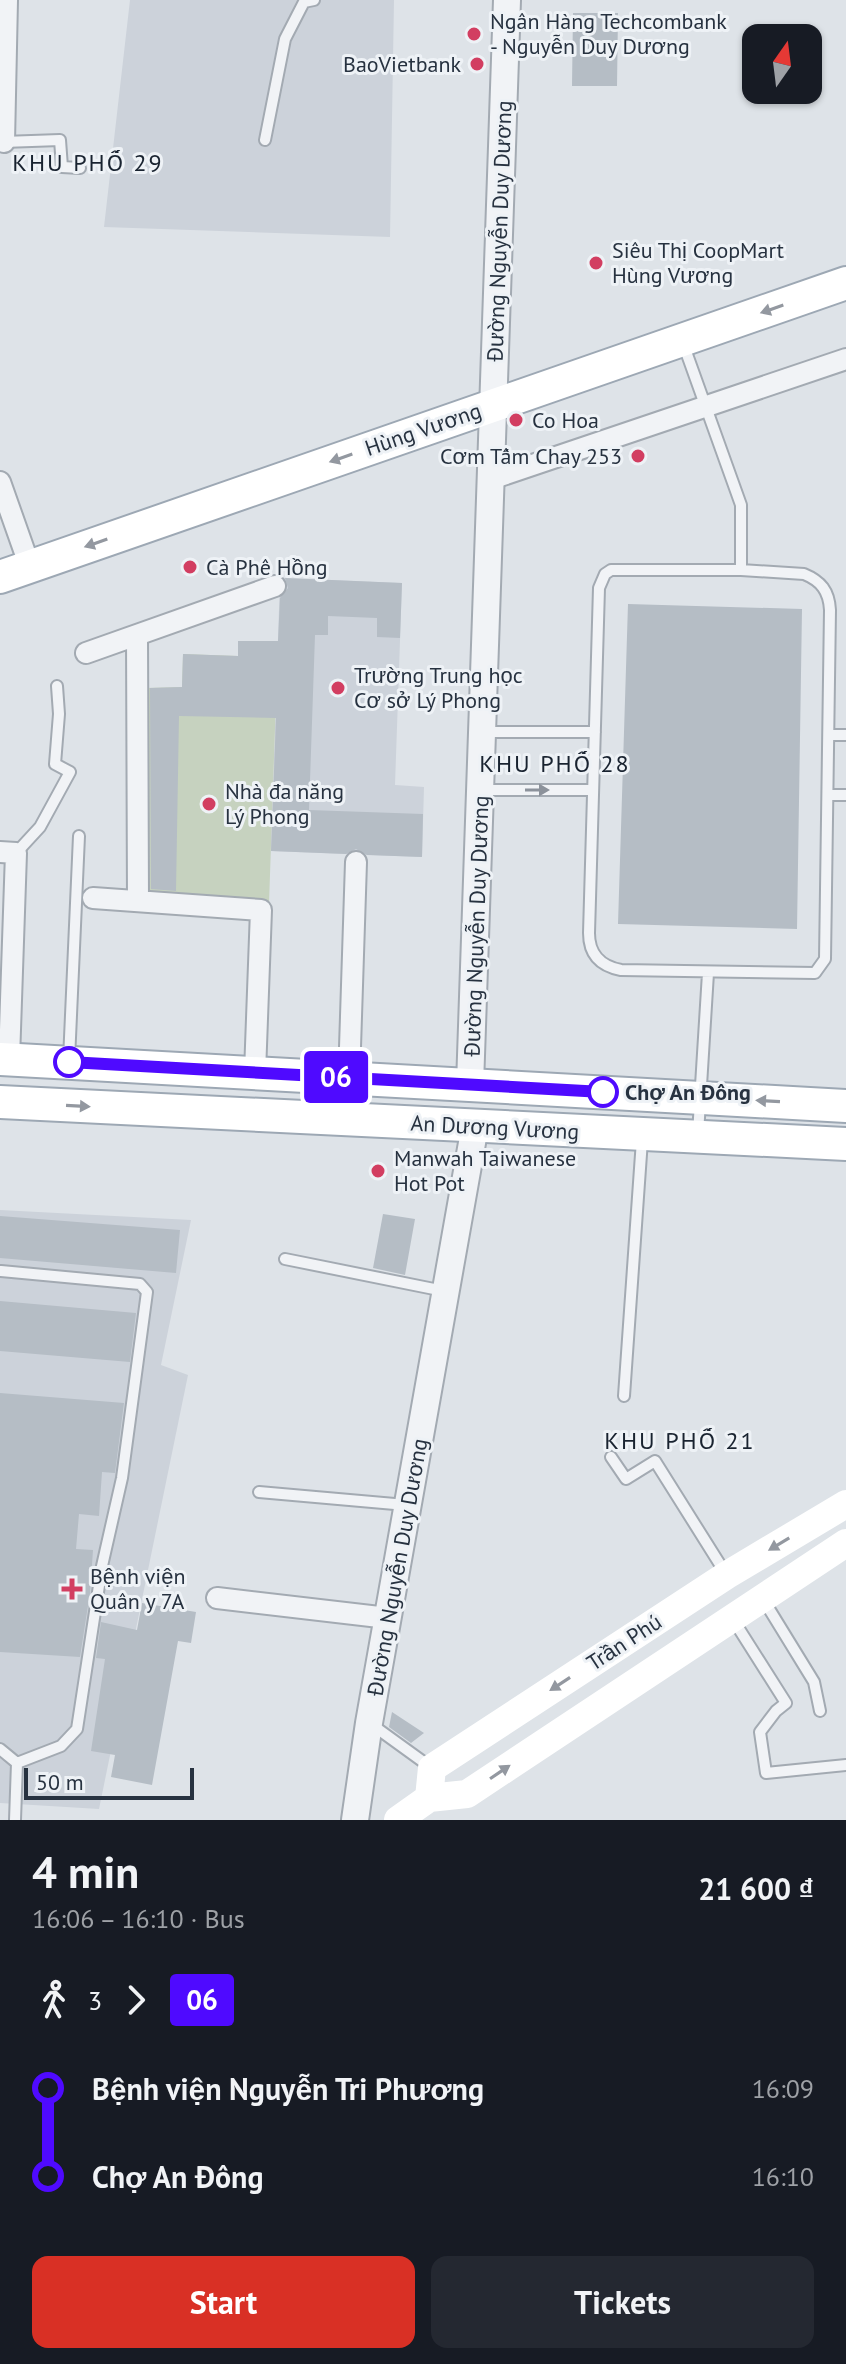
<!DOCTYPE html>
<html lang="en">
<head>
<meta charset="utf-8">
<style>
	body { margin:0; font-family:"PT Sans",sans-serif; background:#242831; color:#f1f3f6; height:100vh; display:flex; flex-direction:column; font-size:30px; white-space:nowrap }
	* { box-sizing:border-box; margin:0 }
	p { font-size:26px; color:#9ea1a6 }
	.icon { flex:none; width:44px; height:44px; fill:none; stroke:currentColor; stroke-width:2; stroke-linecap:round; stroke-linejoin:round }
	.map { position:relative; height:1820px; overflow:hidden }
	.sheet { display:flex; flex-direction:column; background:#171b24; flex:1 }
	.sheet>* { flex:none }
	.badge { padding:0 16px; border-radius:6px; font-size:28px; line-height:52px }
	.needle { width:52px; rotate:14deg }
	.buttons { position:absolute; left:742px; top:24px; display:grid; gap:16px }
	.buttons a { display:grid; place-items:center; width:80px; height:80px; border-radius:16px; background:#171b24; box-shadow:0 2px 6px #0004; font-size:40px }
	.scale { position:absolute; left:24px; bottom:20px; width:170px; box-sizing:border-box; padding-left:8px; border:4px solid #273240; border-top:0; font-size:22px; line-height:28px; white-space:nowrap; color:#273240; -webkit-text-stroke:6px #eef2f6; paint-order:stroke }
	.map>.badge { position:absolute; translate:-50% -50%; box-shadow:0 0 0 4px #fff }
	.legs { display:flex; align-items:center; gap:12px; height:88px; padding:0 32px; font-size:26px }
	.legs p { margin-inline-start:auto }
	.summary { display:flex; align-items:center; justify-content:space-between; height:136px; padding:0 32px }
	h1 { font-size:44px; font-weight:600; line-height:60px }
	.primary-button { display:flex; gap:16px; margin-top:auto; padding:16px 32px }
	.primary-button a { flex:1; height:92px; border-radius:16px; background:#d93025; color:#fff; font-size:32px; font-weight:600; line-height:92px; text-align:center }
	.primary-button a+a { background:#242831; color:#f1f3f6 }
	ul { padding:0 32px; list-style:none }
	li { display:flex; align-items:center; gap:28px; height:88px; font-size:30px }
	li i { display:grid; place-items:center; width:12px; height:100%; margin:0 10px; background:currentColor }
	li i::after { content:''; width:20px; height:20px; margin:-10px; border:6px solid; border-radius:50%; background:#171b24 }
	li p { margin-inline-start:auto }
	li:first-child i { background:linear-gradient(#0000 50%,currentColor 0) }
	li:last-child i { background:linear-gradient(currentColor 50%,#0000 0) }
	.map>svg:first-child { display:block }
	.built { fill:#ccd2da }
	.green { fill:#c6d2bf }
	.building { fill:#b5bdc5 }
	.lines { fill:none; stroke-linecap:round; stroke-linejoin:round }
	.service-casing { stroke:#a3aab2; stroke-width:14 }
	.minor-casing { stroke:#a3aab2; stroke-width:24 }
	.tertiary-casing { stroke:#a3aab2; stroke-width:30 }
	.primary-casing { stroke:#9da8b4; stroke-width:36 }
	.service { stroke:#f1f3f6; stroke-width:10 }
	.minor { stroke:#f1f3f6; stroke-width:20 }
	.tertiary { stroke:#f1f3f6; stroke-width:26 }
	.secondary { stroke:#fff; stroke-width:28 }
	.primary { stroke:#fff; stroke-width:32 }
	.oneway { fill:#9398a0 }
	.oneway2 { fill:#8c929b }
	.line-1-casing { stroke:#fff; stroke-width:18 }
	.line-1 { stroke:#4f0aff; stroke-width:12 }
	.poi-dot { fill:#d23e61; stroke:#eef2f6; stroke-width:3 }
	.stop-1-dot { fill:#fff; stroke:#4f0aff; stroke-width:4 }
	.labels { text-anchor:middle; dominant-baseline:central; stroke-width:6; stroke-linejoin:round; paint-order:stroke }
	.poi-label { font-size:22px; fill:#273240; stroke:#eef2f6; text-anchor:start }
	.street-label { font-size:22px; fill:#273240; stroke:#eef2f6 }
	.stop-label { font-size:22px; font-weight:bold; fill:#273240; stroke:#eef2f6; text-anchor:start }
	.neighbourhood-label { font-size:24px; letter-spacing:2px; fill:#192330; stroke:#eef2f6 }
</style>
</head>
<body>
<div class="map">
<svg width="846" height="1820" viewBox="0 0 846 1820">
	<rect width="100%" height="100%" fill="#dee3e8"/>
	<path class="built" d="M 130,0 L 394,0 L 390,237 L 104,227 Z
		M 280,578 L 402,583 L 395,785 L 424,787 L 422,857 L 271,851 Z
		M 0,1210 L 191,1220 L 161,1365 L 188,1375 L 99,1809 L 0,1803 Z"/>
	<path class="green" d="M 278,641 L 269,904 L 145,895 L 146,688 L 182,687 L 183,654 L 238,656 Z"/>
	<path class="building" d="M 573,13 L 618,13 L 617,86 L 572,86 Z
		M 285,578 L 402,583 L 400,638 L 377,637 L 377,618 L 328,616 L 328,635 L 315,635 L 309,810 L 423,814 L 422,857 L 367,855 L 356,849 L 346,854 L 271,851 L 276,718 L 179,716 L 176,891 L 151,889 L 150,688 L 182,687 L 183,654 L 238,656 L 238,641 L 278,641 L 280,598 L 288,588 Z
		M 628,604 L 802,609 L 797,929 L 618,924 Z
		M 383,1214 L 415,1219 L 405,1275 L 373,1268 Z
		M 0,1216 L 180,1230 L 176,1273 L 0,1258 Z
		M 0,1301 L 136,1313 L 130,1362 L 0,1351 Z
		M 0,1393 L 124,1403 L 115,1473 L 102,1472 L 99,1516 L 79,1514 L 76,1549 L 93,1550 L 90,1593 L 80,1657 L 0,1652 Z
		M 142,1603 L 196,1612 L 191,1643 L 178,1641 L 152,1785 L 111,1777 L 115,1755 L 91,1751 L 105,1659 L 96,1658 L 101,1622 L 137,1630 Z
		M 392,1712 L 424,1733 L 411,1743 L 389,1727 Z"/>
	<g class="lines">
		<g class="service-casing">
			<path id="service" d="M 265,140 L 285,39 L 304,2 L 314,0
				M 3,142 L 60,140 L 62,167 L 80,168
				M 684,346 L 741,505 L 741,570
				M 611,570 L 741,570 L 804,574 C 821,581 829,591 830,610 L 825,959 L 815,973 L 621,970 C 600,966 589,954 589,933 L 599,588 L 605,574 Z
				M 485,732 L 595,732
				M 829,735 L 846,735
				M 483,790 L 593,790
				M 828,795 L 846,795
				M 16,853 L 40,827 L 70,772 L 55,764 L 59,714 L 57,686
				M 69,1060 L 79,836
				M 698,1134 L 708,973
				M 285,1259 L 444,1291
				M 1,1271 L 140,1284 L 147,1292 L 122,1478 L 102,1566 L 77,1729 L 61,1746 L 17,1763 L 15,1820
				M 624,1396 L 642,1140
				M 611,1457 L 626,1479 L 655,1461 L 726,1574
				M 259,1492 L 406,1505
				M 763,1599 L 814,1682 L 820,1711
				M 734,1621 L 786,1703 L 776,1711 L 760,1732 L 766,1773 L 846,1765
				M 371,1724 L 429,1766
				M 0,1749 L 17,1763"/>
		</g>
		<g class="minor-casing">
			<path id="minor" d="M 4,142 L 7,0
				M 491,479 L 846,359
				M 0,482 L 30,567
				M 137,635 L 138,901
				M 86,653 L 275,586
				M 0,852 L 16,853 L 9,1059
				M 93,898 L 261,910 L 255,1073
				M 349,1078 L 356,862
				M 217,1598 L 388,1618"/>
		</g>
		<g class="tertiary-casing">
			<path id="tertiary" d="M 470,1085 L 507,0
				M 355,1820 L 369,1723 L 475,1126"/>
		</g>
		<g class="primary-casing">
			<path id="primary" d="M 0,577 L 846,283
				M 0,1059 L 846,1106
				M 0,1102 L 846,1144"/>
		</g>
		<use href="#service" class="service"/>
		<use href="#minor" class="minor"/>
		<use href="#tertiary" class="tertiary"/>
		<path class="secondary" d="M 429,1798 L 432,1768 L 727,1575 L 846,1504
			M 398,1820 L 429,1798 L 467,1794 L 846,1543"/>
		<use href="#primary" class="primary"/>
	</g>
	<defs><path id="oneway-solid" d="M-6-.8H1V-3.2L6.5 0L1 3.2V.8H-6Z" transform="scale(2)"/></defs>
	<g class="oneway">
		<use href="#oneway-solid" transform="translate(772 309) rotate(161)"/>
		<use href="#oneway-solid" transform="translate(341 458) rotate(161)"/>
		<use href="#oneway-solid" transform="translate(96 543) rotate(161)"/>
		<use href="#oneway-solid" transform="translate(768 1101) rotate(-177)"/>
		<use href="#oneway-solid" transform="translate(78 1106) rotate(3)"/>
		<use href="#oneway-solid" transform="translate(779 1544) rotate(149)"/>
		<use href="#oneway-solid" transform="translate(560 1684) rotate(147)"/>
		<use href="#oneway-solid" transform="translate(500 1772) rotate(-34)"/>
	</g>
	<use class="oneway2" href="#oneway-solid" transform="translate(537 790)"/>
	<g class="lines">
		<g class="line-1-casing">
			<path id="line-1" d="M 69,1062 L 603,1092"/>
		</g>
		<use href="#line-1" class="line-1"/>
	</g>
	<g class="poi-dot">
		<circle cx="474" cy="34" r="8"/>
		<circle cx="477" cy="64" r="8"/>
		<circle cx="596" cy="263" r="8"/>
		<circle cx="516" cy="420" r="8"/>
		<circle cx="638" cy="456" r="8"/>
		<circle cx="190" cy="567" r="8"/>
		<circle cx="338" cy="688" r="8"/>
		<circle cx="209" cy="804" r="8"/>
		<circle cx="378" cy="1171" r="8"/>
		<path d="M68 1577h8v8h8v8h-8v8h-8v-8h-8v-8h8z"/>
	</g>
	<g class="stop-1-dot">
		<circle cx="69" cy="1062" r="14"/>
		<circle cx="603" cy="1092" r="14"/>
	</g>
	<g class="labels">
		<g class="poi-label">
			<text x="490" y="21">Ngân Hàng Techcombank<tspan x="490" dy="25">- Nguyễn Duy Dương</tspan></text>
			<text x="461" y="64" text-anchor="end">BaoVietbank</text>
			<text x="612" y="250">Siêu Thị CoopMart<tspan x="612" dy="25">Hùng Vương</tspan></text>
			<text x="532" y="420">Co Hoa</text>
			<text x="622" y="456" text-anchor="end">Cơm Tấm Chay 253</text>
			<text x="206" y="567">Cà Phê Hồng</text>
			<text x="354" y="675">Trường Trung học<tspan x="354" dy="25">Cơ sở Lý Phong</tspan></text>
			<text x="225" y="791">Nhà đa năng<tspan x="225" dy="25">Lý Phong</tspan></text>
			<text x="394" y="1158">Manwah Taiwanese<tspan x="394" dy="25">Hot Pot</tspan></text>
			<text x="90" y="1576">Bệnh viện<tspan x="90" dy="25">Quân y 7A</tspan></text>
		</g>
		<g class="street-label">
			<text transform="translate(499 231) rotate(-88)">Đường Nguyễn Duy Dương</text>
			<text transform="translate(423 429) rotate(-19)">Hùng Vương</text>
			<text transform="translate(476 926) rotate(-88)">Đường Nguyễn Duy Dương</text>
			<text transform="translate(495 1127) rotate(3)">An Dương Vương</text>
			<text transform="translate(397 1567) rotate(-80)">Đường Nguyễn Duy Dương</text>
			<text transform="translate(624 1642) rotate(-33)">Trần Phú</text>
		</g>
		<g class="stop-label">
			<text x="625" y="1092">Chợ An Đông</text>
		</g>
		<g class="neighbourhood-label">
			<text x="88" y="162">KHU PHỐ 29</text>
			<text x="555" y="763">KHU PHỐ 28</text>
			<text x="680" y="1440">KHU PHỐ 21</text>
		</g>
	</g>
</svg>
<div class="buttons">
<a><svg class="needle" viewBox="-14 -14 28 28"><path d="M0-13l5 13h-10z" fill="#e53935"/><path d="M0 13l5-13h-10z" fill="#9ea1a6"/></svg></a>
</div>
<div class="scale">50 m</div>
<b class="badge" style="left:336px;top:1077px;background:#4f0aff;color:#fff">06</b>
</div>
<section class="sheet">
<div class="summary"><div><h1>4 min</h1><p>16:06 – 16:10 · Bus</p></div><b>21 600 ₫</b></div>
<div class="legs"><svg class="icon" aria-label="walk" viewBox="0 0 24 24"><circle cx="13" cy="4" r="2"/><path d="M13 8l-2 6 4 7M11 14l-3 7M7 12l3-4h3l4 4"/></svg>3<svg class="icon" aria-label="forward" viewBox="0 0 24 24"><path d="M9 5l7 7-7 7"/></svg><b class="badge" style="background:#4f0aff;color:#fff">06</b></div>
<ul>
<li><i style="color:#4f0aff"></i><b>Bệnh viện Nguyễn Tri Phương</b><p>16:09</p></li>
<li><i style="color:#4f0aff"></i><b>Chợ An Đông</b><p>16:10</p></li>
</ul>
<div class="primary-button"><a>Start</a><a>Tickets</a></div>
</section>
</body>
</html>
